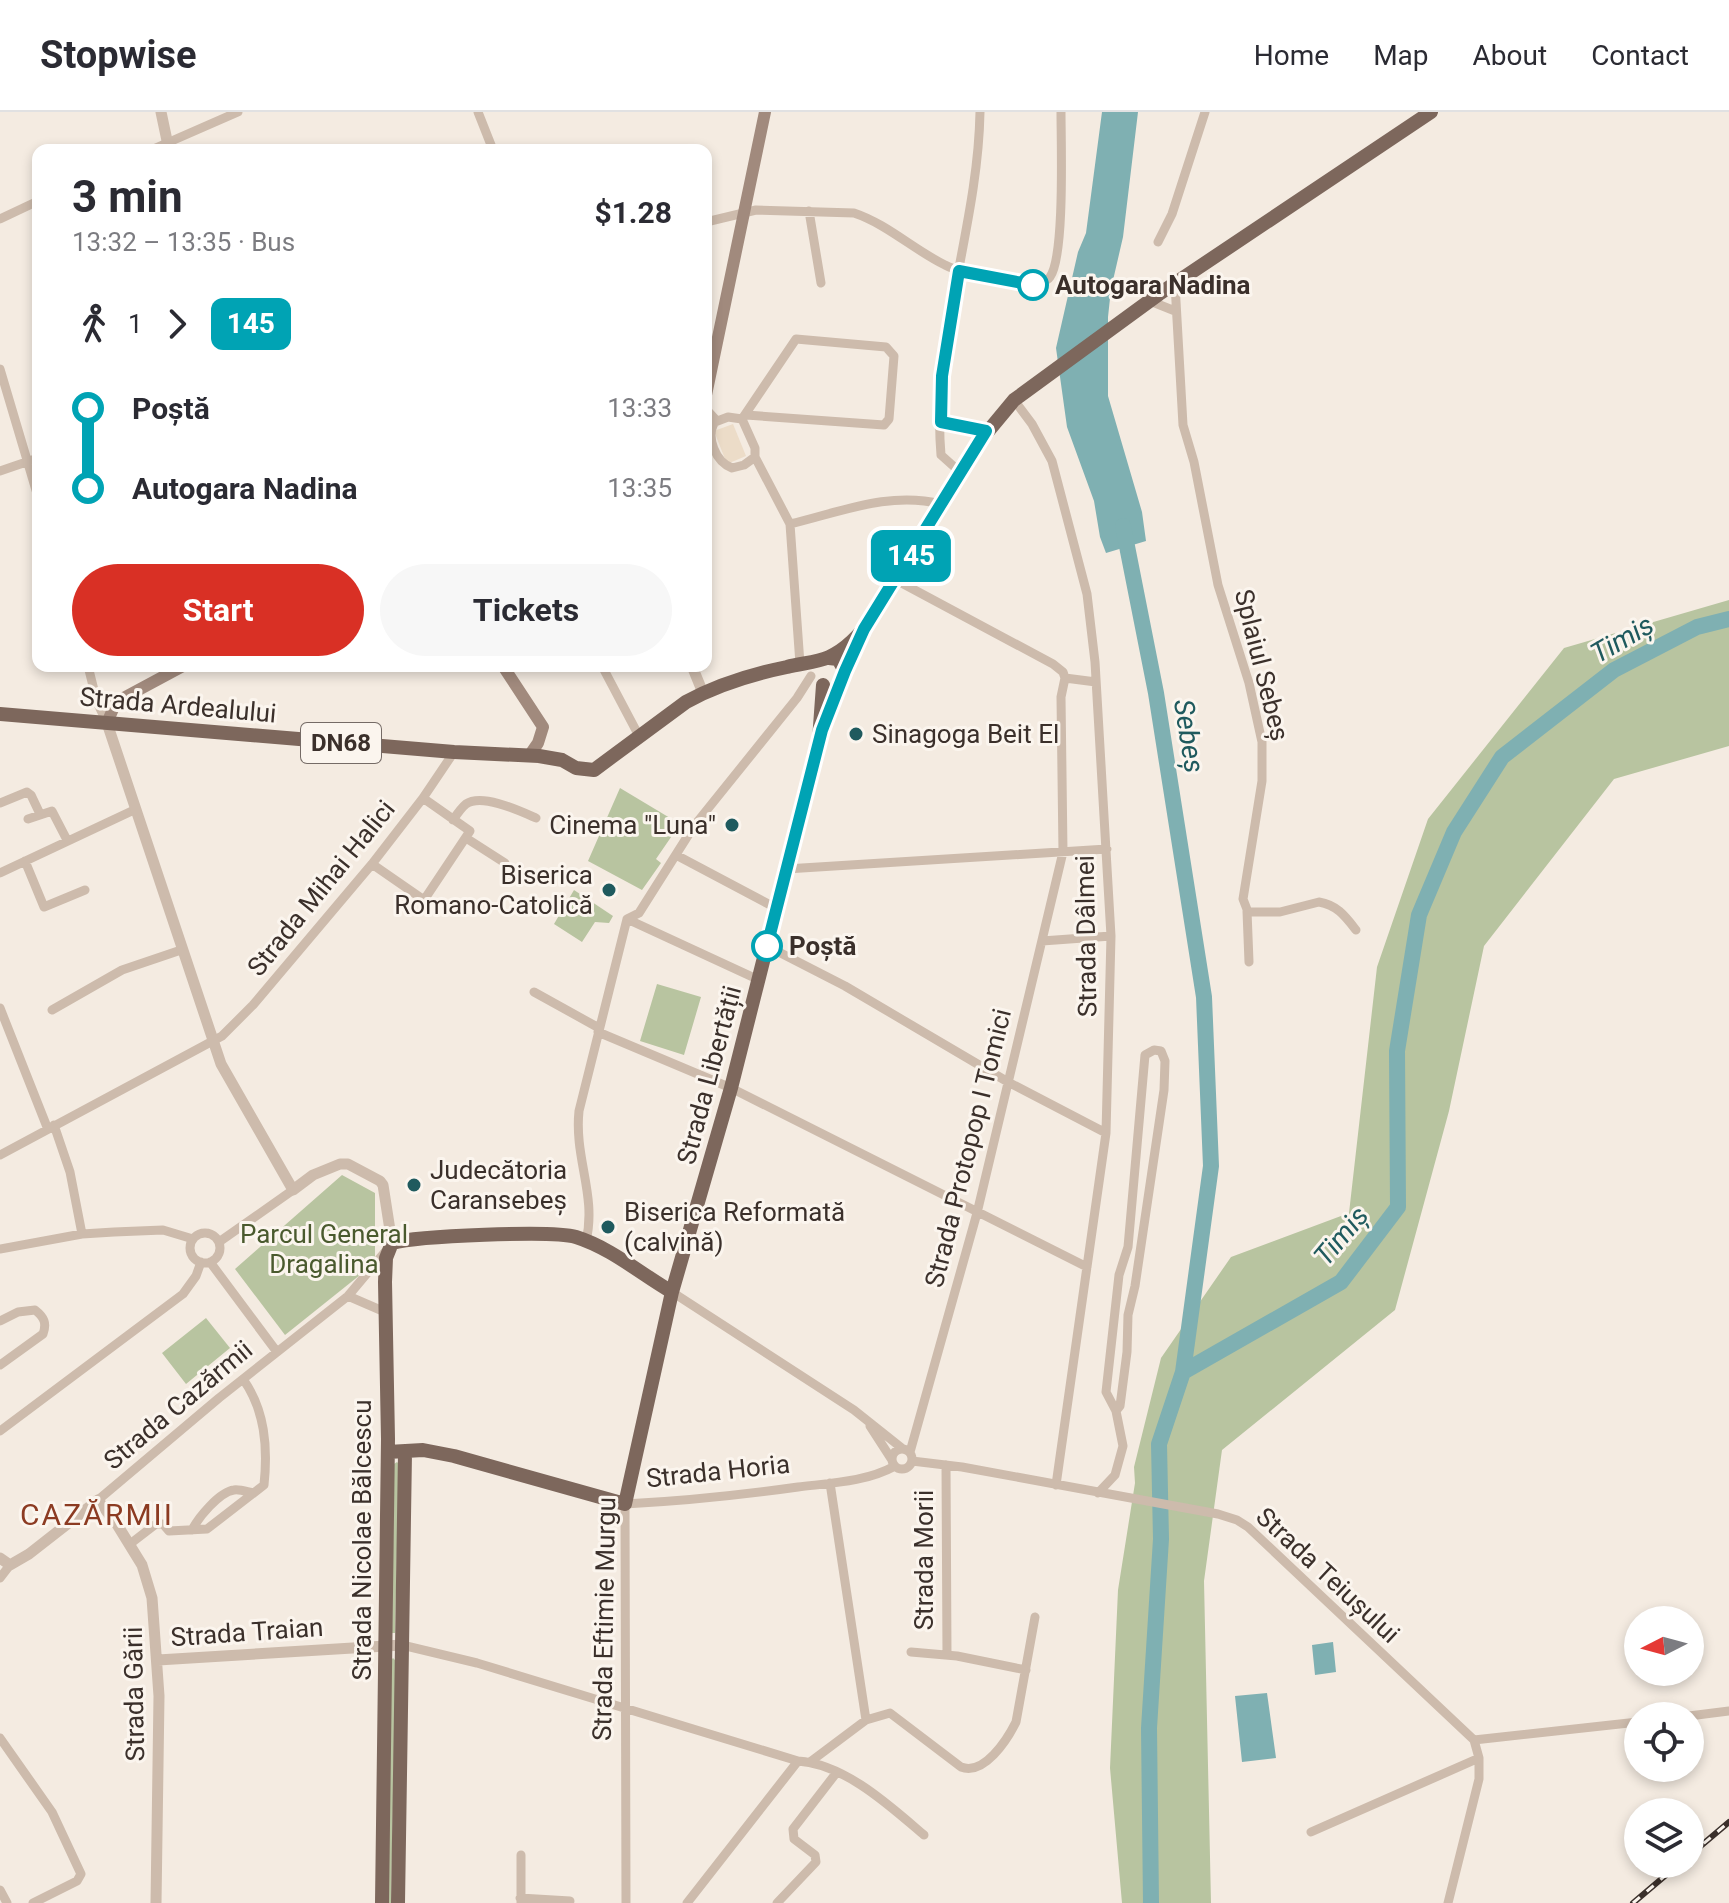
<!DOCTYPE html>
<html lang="en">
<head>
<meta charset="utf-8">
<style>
	body { margin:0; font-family:Roboto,sans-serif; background:#f7f7f7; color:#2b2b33; height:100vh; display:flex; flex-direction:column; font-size:30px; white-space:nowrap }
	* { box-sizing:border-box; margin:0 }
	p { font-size:26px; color:#7c7c81 }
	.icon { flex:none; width:44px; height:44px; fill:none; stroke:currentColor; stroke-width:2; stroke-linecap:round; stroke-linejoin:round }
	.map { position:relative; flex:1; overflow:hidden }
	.side { position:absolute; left:32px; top:32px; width:680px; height:528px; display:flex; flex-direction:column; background:#fff; border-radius:16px; box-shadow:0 4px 12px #0003 }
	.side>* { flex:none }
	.badge { padding:0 16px; border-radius:12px; font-size:28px; line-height:52px }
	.needle { width:52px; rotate:264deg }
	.tools { position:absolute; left:1624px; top:1494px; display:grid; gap:16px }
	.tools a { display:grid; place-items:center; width:80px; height:80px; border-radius:50%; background:#fff; box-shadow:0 4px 12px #0003; font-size:40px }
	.map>.badge { position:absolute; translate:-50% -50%; box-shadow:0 0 0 4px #fff }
	.legs { display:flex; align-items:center; gap:12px; height:88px; padding:0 40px; font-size:26px }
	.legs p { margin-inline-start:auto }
	.head { display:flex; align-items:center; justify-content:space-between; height:136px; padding:0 40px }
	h1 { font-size:44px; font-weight:700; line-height:60px }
	.button { display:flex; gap:16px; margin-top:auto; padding:16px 40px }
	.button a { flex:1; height:92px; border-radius:48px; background:#d93025; color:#fff; font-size:32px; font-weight:700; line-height:92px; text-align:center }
	.button a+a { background:#f7f7f7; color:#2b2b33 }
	ul { padding:0 40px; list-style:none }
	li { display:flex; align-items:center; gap:28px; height:80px; font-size:30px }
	li i { display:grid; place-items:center; width:12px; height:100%; margin:0 10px; background:currentColor }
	li i::after { content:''; width:20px; height:20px; margin:-10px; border:6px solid; border-radius:50%; background:#fff }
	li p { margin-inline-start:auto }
	li:first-child i { background:linear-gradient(#0000 50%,currentColor 0) }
	li:last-child i { background:linear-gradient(currentColor 50%,#0000 0) }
	header { display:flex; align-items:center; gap:48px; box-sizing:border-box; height:112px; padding:0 40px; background:#fff; border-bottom:2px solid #e1e1e2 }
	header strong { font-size:38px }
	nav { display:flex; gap:44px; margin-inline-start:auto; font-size:28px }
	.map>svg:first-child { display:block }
	.green { fill:#b8c4a0 }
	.plaza { fill:#ecdcc8 }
	.water { fill:#7fb0b2 }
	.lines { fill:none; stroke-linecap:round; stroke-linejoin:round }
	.river { stroke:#7fb0b2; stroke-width:16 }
	.minor { stroke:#cdbbac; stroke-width:9 }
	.tertiary { stroke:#cdbbac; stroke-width:11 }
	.secondary { stroke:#a18a7d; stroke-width:12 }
	.primary { stroke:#7d675c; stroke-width:14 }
	.rail-casing { stroke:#3b302b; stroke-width:6 }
	.rail { stroke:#fbf5ee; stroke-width:3; stroke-dasharray:9; stroke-linecap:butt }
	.line-1-casing { stroke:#fff; stroke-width:18 }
	.line-1 { stroke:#00a3b4; stroke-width:12 }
	.stop-1-dot { fill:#fff; stroke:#00a3b4; stroke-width:4 }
	.poi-dot { fill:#1f5a5e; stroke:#fbf5ee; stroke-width:3 }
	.labels { text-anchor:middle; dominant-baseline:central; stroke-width:6; stroke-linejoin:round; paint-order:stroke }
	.shield { fill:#fbf5ee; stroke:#756b66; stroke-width:2 }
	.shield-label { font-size:24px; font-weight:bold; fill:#3b302b }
	.stop-label { font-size:26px; font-weight:bold; fill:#3b302b; stroke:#fbf5ee; text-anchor:start }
	.street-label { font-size:26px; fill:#3b302b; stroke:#fbf5ee }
	.poi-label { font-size:26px; fill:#3b302b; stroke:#fbf5ee; text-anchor:start }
	.park-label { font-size:26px; fill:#4a5a2e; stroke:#fbf5ee }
	.water-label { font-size:28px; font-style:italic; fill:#1f5a5e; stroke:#fbf5ee }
	.quarter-label { font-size:30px; letter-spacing:2px; fill:#8c3b22; stroke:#fbf5ee }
</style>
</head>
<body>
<header>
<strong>Stopwise</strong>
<nav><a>Home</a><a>Map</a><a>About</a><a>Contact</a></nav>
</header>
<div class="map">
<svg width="1729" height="1791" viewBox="0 0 1729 1791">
	<rect width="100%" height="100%" fill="#f4ebe1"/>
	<path class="green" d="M 1729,488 L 1729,634 L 1614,667 L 1484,834 L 1449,999 L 1395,1198 L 1222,1338 L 1204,1469 L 1211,1791 L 1122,1791 L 1110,1656 L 1118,1478 L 1135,1371 L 1134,1355 L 1161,1246 L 1231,1145 L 1349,1101 L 1377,855 L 1428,707 L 1564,536 Z
		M 620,676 L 680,712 L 656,747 L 661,751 L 642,778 L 588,749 Z
		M 574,778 L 613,804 L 609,811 L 595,810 L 582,830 L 554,812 Z
		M 657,872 L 701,885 L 684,943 L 640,929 Z
		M 342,1063 L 375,1081 L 375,1151 L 285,1223 L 235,1157 Z
		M 206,1206 L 230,1236 L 186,1272 L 162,1241 Z
		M 397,1350 L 399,1352 L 395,1521 L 392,1521 L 394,1352 Z
		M 393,1546 L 396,1549 L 391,1791 L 387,1791 L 391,1548 Z"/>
	<path class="plaza" d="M 733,312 L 746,344 L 727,352 L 714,319 Z"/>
	<path class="water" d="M 1102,0 L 1138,0 L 1123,125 L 1111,177 L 1108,205 L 1108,284 L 1142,400 L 1146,429 L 1106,441 L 1100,425 L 1094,389 L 1067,315 L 1056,236 L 1078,140 L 1086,121 Z
		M 1333,1530 L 1336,1560 L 1315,1563 L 1312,1533 Z
		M 1267,1581 L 1276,1646 L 1242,1650 L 1235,1584 Z"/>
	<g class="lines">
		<path class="river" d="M 1123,414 L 1156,581 L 1204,885 L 1211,1054 L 1183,1260 L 1159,1332 L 1161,1427 L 1149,1616 L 1151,1791
			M 1183,1260 L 1341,1170 L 1398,1095 L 1397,939 L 1419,803 L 1454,720 L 1502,645 L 1614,558 L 1697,515 L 1729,507"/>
		<path class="minor" d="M 478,0 L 493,38
			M 151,38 L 238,0
			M 809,99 L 821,171
			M 0,107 L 38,89
			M 706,110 L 756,98 L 854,101 C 887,112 914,138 945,153 C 962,162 1038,182 1050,165 C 1065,144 1061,31 1061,0
			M 1158,130 L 1172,102 L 1205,0
			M 1175,172 L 1183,313 L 1194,350 L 1218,473 L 1249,571 L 1262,630 L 1262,669 L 1243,787 L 1248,800 L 1280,800 L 1319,790 C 1337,793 1345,804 1356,818
			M 1150,189 L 1175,199
			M 0,257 L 38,385
			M 1014,288 L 1032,312 L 1052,349 L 1087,482 L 1095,550 L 1111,824 L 1106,1021 L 1056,1373
			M 706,297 L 717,309
			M 728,305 L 742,307 L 755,336 L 755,345 L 744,353 L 732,356 C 716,350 705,325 715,310 Z
			M 742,307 L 796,227 L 886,235 L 894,244 L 889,307 L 884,313 L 746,303
			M 941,310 L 986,319
			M 755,345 L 790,412 L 800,552
			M 0,359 L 38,346
			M 960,360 L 941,343 C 931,228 978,115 980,0
			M 790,412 C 841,400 889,379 941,392
			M 896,468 L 1053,552 L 1063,560 L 1065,566
			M 88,554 L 97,590 L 107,611
			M 602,554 L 640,626
			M 1065,566 L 1096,570
			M 0,691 L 27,680 L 31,683 L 40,702
			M 28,707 L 52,699 L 67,728
			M 453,708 C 457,702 461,696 466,692 C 482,681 520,699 536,706
			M 466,726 L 505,751
			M 676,743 L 776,796
			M 25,749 L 44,795 L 85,778
			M 372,752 L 424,788 L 470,719 L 423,686
			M 786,757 L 1107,737
			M 0,761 L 134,698
			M 1247,799 L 1249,850
			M 627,807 L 759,868
			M 1042,829 L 1111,824
			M 767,834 L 845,874 L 1008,970 L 1106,1021
			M 534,880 L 599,916
			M 0,896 L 47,1015
			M 52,898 L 122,858 L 181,838
			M 598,920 L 731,976 L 1087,1155
			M 54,1013 L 70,1060 L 82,1122
			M 0,1043 L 222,924 L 253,893 L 372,752 L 423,686 L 454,640
			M190 1136a15 15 0 1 1 30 0a15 15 0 1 1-30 0Z
			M 586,1129 C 597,1084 574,1046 579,999 L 627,807 L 639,801 L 694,714 L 797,586 L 811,564
			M 219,1130 L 293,1078
			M 0,1137 L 82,1122 L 114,1120 L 163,1118 L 193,1127
			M 210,1150 L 277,1240
			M 672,1180 L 854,1298 L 903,1337
			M 348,1184 L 385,1200
			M 0,1209 L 18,1200 L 35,1198 C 44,1205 47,1211 43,1222 L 0,1253
			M 870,1314 L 892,1348
			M 0,1319 L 183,1182 L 196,1164 L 201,1150
			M892 1347a10 10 0 1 1 20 0a10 10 0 1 1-20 0Z
			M 910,1340 L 977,1101 L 1063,740 L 1061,585 L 1065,566
			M 912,1349 L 962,1355 L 1218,1402 L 1237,1408 L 1248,1415 L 1474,1628 L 1479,1646 L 1479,1667 L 1448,1791
			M 946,1353 L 947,1543
			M 830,1371 L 866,1608
			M 1098,1381 L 1115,1363 L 1123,1334 L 1116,1299 L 1106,1280 L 1119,1163 L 1128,1135 L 1145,943 L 1154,938 L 1161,939 L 1165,949 L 1164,978 L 1135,1174 L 1128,1203 L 1127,1240 L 1120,1294 L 1116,1299
			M 98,1388 L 219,1286 L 348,1184 L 385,1140
			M 192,1418 C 198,1406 219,1380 234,1378 C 239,1377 248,1380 253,1381
			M 130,1432 L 156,1412 L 163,1412 L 169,1419 L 207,1417 L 264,1373 C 268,1335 265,1298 243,1267
			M 0,1466 L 10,1453
			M 402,1533 L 477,1551 L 798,1649 C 845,1652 890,1694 924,1723
			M 911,1540 L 957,1544 L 1026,1558
			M 1689,1604 L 1729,1599
			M 0,1626 L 52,1700 L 81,1762 L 77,1769 L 33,1791
			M 1474,1628 L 1638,1610
			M 810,1650 L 866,1608 L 890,1601 L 961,1655 C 984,1664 1007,1628 1016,1610 L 1035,1505
			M 1311,1720 L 1479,1646
			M 0,1778 L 7,1791
			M 520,1786 L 570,1789
			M 521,1791 L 521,1743
			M 626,1791 L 625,1392 C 684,1389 741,1383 798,1375 C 831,1371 866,1370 895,1354
			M 687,1791 L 798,1649
			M 777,1791 L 816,1750 L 815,1743 L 794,1727 L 793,1717 L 837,1660"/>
		<path class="tertiary" d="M 161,0 L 169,38
			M 692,554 L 703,581
			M 107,611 L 221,952 L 293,1078 L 313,1063 L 340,1052 L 348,1052 L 380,1069 L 383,1073 L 392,1131
			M 0,1446 L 10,1453 L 29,1442 L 98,1388 L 118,1414 L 142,1453 L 152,1486 L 159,1584 L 156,1791
			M 158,1548 L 402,1533"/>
		<path class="secondary" d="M 706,283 L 765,0
			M 503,554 L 543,615 L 538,631 L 529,644
			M 107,611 L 116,590 L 183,554"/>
		<path class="primary" d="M 845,559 L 862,521
			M 0,602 L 454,640 L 539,644 L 562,648 L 576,656 L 594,658 L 686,590 C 717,573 753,562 787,555 C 801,551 816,551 829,545 C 847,537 863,519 874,503 L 975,335 L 1014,288 L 1159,182 L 1431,0
			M 827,607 L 845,559 L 838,547 L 829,546
			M 388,1340 L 423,1338 L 454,1344 L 625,1392 L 672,1180 L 731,976 L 819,628 L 823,573
			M 382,1791 L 388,1327 L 385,1170 L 386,1146 L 392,1131 C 417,1124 553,1118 576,1125 C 611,1136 641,1162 672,1180
			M 398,1791 L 405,1341"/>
		<g class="rail-casing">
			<path id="rail" d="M 1690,1743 L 1729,1710
				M 1633,1791 L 1679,1752"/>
		</g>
		<use href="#rail" class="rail"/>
	</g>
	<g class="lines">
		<g class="line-1-casing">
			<path id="line-1" d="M 767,834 L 822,618 L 845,559 L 864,517 L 986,319 L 941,310 L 942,264 L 959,159 L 1033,173"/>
		</g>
		<use href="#line-1" class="line-1"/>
	</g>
	<g class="stop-1-dot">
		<circle cx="1033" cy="173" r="14"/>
		<circle cx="767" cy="834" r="14"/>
	</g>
	<g class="poi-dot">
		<circle cx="856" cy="622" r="8"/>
		<circle cx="732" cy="713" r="8"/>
		<circle cx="609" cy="778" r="8"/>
		<circle cx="414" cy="1073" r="8"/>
		<circle cx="608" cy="1115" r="8"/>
	</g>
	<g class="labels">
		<rect class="shield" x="301" y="611" width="80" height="40" rx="6"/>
		<g class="shield-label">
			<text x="341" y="631">DN68</text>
		</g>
		<g class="stop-label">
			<text x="1055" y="173">Autogara Nadina</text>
			<text x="789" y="834">Poștă</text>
		</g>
		<g class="street-label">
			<text transform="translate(1262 553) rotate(76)">Splaiul Sebeș</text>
			<text transform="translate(178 593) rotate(5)">Strada Ardealului</text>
			<text transform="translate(321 776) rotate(-51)">Strada Mihai Halici</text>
			<text transform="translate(1086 824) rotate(-91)">Strada Dâlmei</text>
			<text transform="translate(709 963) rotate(-75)">Strada Libertății</text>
			<text transform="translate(968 1036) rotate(-76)">Strada Protopop I Tomici</text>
			<text transform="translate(178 1293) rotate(-40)">Strada Cazărmii</text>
			<text transform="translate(718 1359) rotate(-6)">Strada Horia</text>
			<text transform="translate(362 1428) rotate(-90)">Strada Nicolae Bălcescu</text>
			<text transform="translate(924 1448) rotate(-90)">Strada Morii</text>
			<text transform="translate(1328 1463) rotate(43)">Strada Teiușului</text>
			<text transform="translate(604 1507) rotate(-89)">Strada Eftimie Murgu</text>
			<text transform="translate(247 1520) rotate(-4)">Strada Traian</text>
			<text transform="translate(134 1582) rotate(-91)">Strada Gării</text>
		</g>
		<g class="poi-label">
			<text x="872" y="622">Sinagoga Beit El</text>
			<text x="716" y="713" text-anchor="end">Cinema "Luna"</text>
			<text x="593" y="763" text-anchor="end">Biserica<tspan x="593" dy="30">Romano-Catolică</tspan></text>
			<text x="430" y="1058">Judecătoria<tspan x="430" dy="30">Caransebeș</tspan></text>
			<text x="624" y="1100">Biserica Reformată<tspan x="624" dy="30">(calvină)</tspan></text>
		</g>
		<g class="park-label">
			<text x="324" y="1122">Parcul General<tspan x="324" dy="30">Dragalina</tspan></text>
		</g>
		<g class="water-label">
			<text transform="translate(1622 527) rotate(-30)">Timiș</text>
			<text transform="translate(1189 624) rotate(81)">Sebeș</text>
			<text transform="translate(1341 1124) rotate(-50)">Timiș</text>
		</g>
		<g class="quarter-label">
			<text x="97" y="1402">CAZĂRMII</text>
		</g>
	</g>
</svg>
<div class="tools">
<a><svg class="needle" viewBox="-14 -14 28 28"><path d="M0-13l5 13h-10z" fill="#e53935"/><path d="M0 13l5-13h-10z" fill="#7c7c81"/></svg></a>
<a><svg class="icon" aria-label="locate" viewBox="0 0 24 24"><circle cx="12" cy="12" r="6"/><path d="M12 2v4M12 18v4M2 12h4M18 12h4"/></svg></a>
<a><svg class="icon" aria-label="layers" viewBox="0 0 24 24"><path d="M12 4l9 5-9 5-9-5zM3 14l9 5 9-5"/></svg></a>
</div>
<b class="badge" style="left:911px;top:444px;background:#00a3b4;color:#fff">145</b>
<section class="side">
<div class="head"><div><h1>3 min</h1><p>13:32 – 13:35 · Bus</p></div><b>$1.28</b></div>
<div class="legs"><svg class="icon" aria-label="walk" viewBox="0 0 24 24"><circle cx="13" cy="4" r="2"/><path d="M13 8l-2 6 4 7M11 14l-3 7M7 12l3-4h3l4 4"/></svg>1<svg class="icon" aria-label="forward" viewBox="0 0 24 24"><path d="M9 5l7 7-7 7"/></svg><b class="badge" style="background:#00a3b4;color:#fff">145</b></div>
<ul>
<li><i style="color:#00a3b4"></i><b>Poștă</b><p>13:33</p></li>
<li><i style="color:#00a3b4"></i><b>Autogara Nadina</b><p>13:35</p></li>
</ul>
<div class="button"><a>Start</a><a>Tickets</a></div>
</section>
</div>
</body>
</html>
